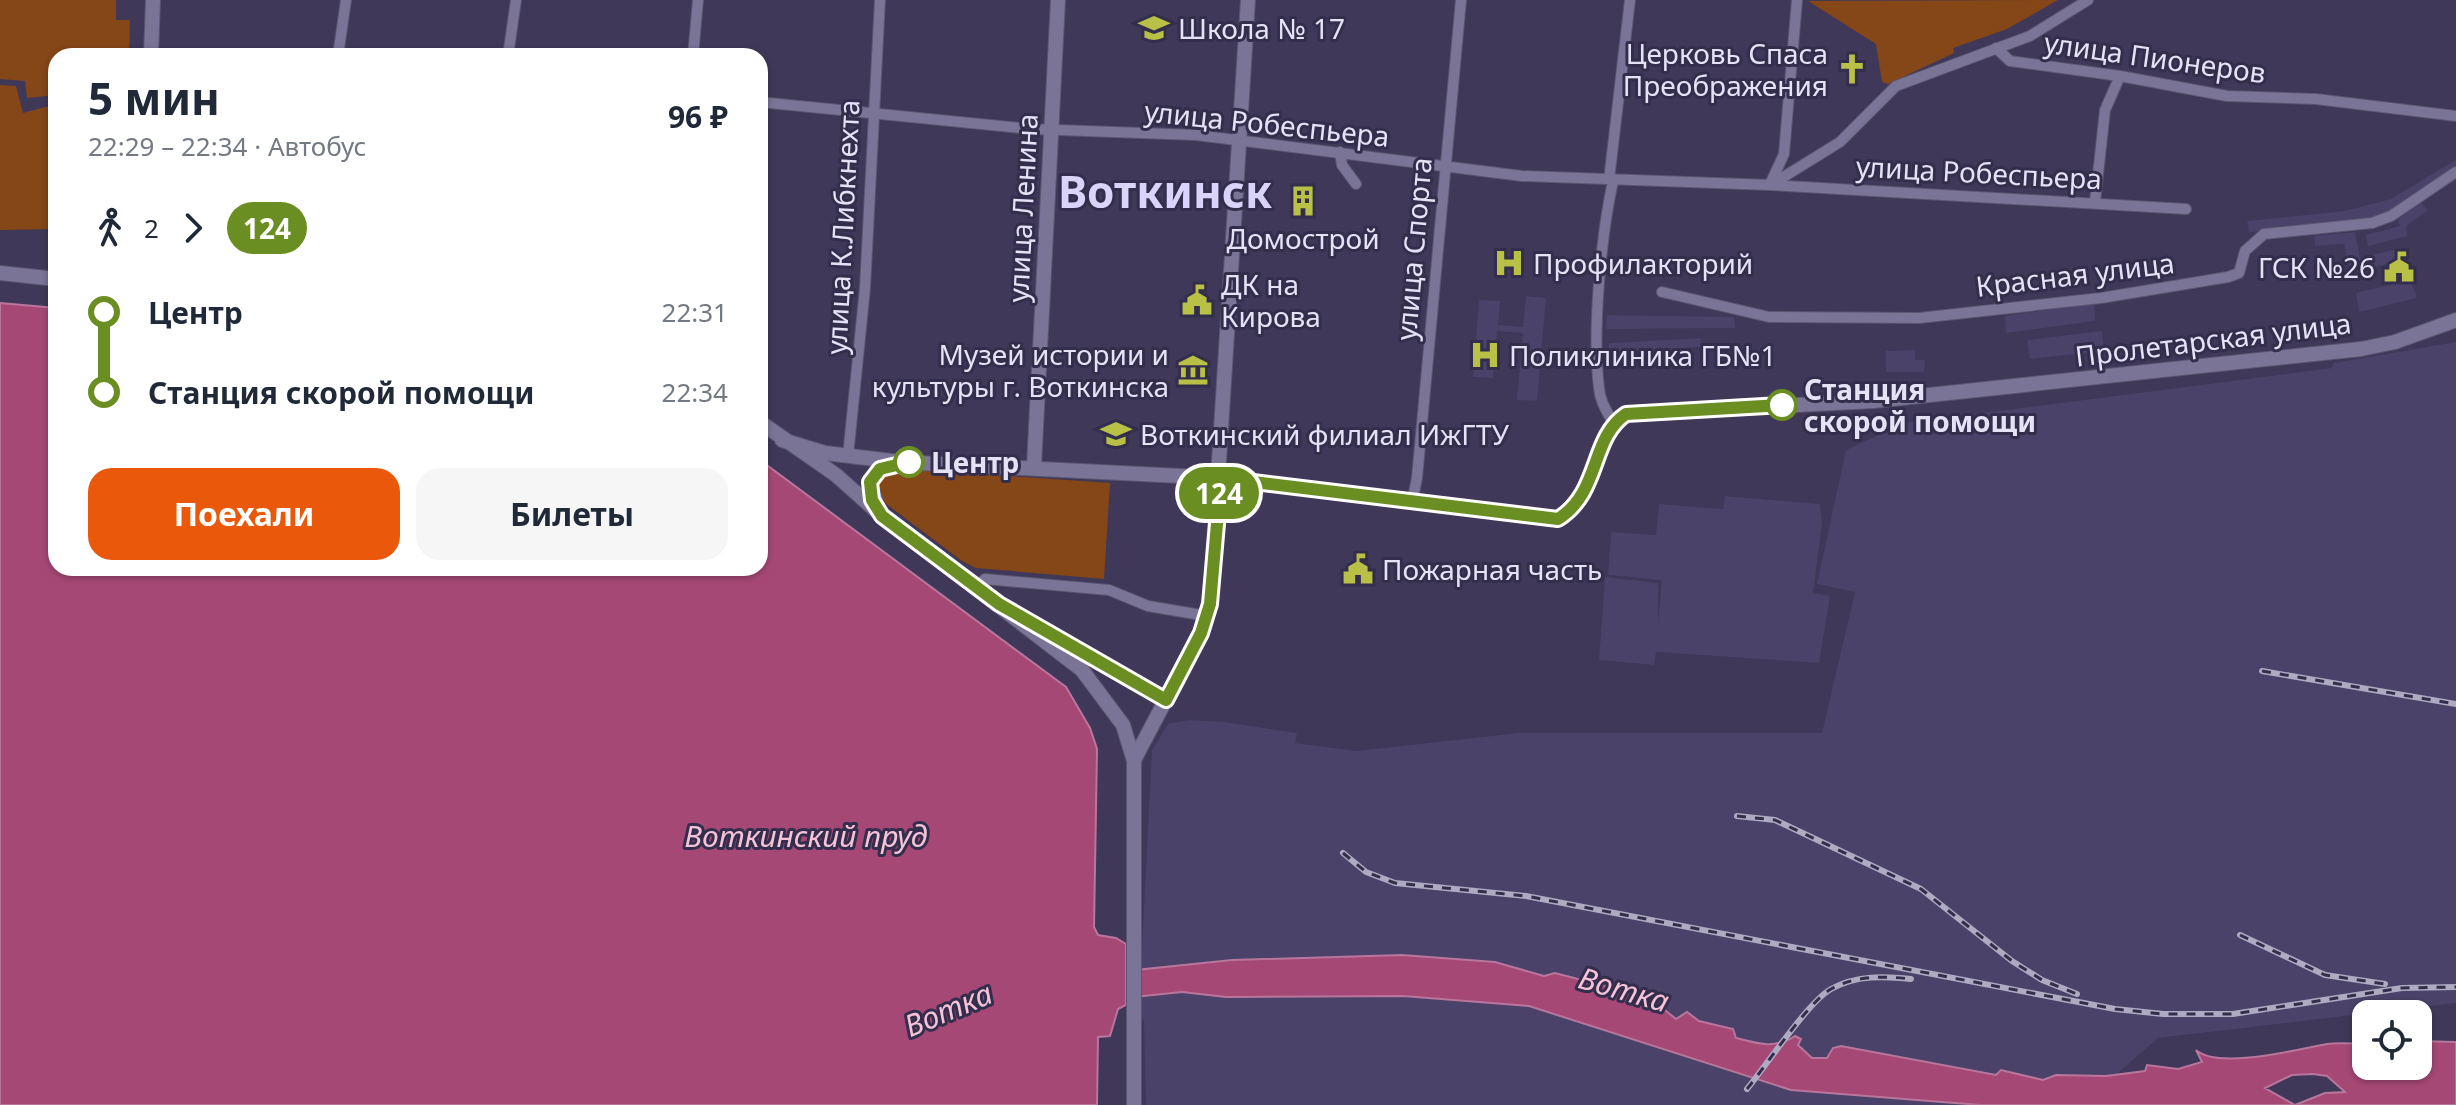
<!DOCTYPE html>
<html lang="ru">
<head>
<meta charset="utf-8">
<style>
	body { margin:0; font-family:"Noto Sans",sans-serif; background:#f6f6f7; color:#1f2937; height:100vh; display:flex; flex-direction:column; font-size:30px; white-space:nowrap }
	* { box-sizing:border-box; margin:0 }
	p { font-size:26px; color:#747a83 }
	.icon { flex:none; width:44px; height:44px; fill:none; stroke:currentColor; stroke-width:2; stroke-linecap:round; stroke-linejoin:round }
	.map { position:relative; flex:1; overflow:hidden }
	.side { position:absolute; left:48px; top:48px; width:720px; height:528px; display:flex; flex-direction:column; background:#fff; border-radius:24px; box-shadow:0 2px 6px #0004 }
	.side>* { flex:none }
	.badge { padding:0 16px; border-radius:26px; font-size:28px; line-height:52px }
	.controls { position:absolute; left:2352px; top:1000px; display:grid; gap:16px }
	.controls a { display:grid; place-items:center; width:80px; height:80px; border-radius:16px; background:#fff; box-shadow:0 2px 6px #0004; font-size:40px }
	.map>.badge { position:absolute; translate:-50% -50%; box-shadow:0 0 0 4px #fff }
	.legs { display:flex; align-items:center; gap:12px; height:88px; padding:0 40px; font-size:26px }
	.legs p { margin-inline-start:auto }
	.summary { display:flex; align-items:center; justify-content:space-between; height:136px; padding:0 40px }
	h1 { font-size:44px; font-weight:700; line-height:60px }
	.primary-button { display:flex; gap:16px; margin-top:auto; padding:16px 40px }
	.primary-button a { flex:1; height:92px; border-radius:24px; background:#ea580c; color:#fff; font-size:32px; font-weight:700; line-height:92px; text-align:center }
	.primary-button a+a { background:#f6f6f7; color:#1f2937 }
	ul { padding:0 40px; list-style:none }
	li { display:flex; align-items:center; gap:28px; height:80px; font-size:30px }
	li i { display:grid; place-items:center; width:12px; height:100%; margin:0 10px; background:currentColor }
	li i::after { content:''; width:20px; height:20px; margin:-10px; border:6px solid; border-radius:50%; background:#fff }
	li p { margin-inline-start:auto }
	li:first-child i { background:linear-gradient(#0000 50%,currentColor 0) }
	li:last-child i { background:linear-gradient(currentColor 50%,#0000 0) }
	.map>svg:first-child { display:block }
	.built { fill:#4a4268 }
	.green { fill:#854618 }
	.water { fill:#a64875; stroke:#b9769c; stroke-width:2; fill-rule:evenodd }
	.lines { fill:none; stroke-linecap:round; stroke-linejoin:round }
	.minor-casing { stroke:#5b5670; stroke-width:12 }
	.secondary-casing { stroke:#5b5670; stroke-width:16 }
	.minor { stroke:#7a7497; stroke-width:10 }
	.secondary { stroke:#7a7497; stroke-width:14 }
	.rail-casing { stroke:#aeaac2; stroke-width:6 }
	.rail { stroke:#342e4d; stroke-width:3; stroke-dasharray:9; stroke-linecap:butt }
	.line-1-casing { stroke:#fff; stroke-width:18 }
	.line-1 { stroke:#6b8e23; stroke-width:12 }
	.stop-1-dot { fill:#fff; stroke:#6b8e23; stroke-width:4 }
	.labels { text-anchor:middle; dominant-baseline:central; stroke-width:6; stroke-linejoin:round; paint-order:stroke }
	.poi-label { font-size:28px; fill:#e5e2f6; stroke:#342e4d; text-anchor:start }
	.street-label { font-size:28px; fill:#e5e2f6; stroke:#342e4d }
	.stop-label { font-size:28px; font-weight:bold; fill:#e5e2f6; stroke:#342e4d; text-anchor:start }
	.water-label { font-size:30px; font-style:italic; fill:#f7c3d8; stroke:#342e4d }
	.town-label { font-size:44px; font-weight:bold; fill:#dad4fb; stroke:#342e4d }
</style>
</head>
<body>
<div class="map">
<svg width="2456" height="1105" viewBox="0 0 2456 1105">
	<rect width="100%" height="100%" fill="#3f3858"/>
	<path class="built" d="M 2456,160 L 2456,169 L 2396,208 L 2369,220 L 2278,226 L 2249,233 L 2247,221 L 2345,211 L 2391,199 Z
		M 2420,202 L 2428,210 L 2406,226 L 2407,236 L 2368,246 L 2366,235 L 2400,226 L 2398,219 Z
		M 2355,232 L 2360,258 L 2402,248 L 2403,259 L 2351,274 L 2344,244 L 2315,246 L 2314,236 Z
		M 2410,280 L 2417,298 L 2359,312 L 2356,293 Z
		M 1526,296 L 1546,298 L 1537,401 L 1517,400 L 1523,333 L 1497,331 L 1493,378 L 1473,377 L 1479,300 L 1500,301 L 1498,325 L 1523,327 Z
		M 2094,303 L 2095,321 L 2006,333 L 2005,316 Z
		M 1607,315 L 1734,317 L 1735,328 L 1606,329 Z
		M 2102,331 L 2104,351 L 2030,359 L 2027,340 Z
		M 1701,338 L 1700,347 L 1609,352 L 1609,343 Z
		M 2456,342 L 2456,1003 L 2158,1038 L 2119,1072 L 2117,1105 L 1146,1105 L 1144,1021 L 1136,1010 L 1136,964 L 1142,947 L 1152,750 L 1168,724 L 1189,720 L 1225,722 L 1297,733 L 1295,743 L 1357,751 L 1519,733 L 1822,733 L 1855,592 L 1817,584 L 1846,450 L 1905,423 L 2332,368 L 2334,363 Z
		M 1915,350 L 1915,360 L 1925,360 L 1924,372 L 1886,372 L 1886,351 Z
		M 1725,496 L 1820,504 L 1822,523 L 1813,593 L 1830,596 L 1819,663 L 1656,652 L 1654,665 L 1599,660 L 1605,577 L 1658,583 L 1658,623 L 1662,580 L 1608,575 L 1611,532 L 1656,535 L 1659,504 L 1723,509 Z"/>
	<path class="green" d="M 0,0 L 116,0 L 116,20 L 130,20 L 129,56 L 56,56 L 56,95 L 27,98 L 25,81 L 0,79 Z
		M 2058,0 L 2007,29 L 1953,48 L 1954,53 L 1888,84 L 1882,82 L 1876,44 L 1808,1 Z
		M 0,85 L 16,86 L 23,113 L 53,105 L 56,229 L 0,230 Z
		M 892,468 L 1110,483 L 1104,579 L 976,568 L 962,561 L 881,500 L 875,478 Z"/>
	<path class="water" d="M 0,303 L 56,308 L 56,568 L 760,568 L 760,460 L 1066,687 L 1090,728 L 1097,749 L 1094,927 L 1098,935 L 1116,938 L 1126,944 L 1126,1005 L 1118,1009 L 1110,1036 L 1098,1037 L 1097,1105 L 0,1105 Z
		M 1402,955 L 1495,962 L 1544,976 L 1555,973 L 1624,991 L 1649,1005 L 1661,1007 L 1676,1019 L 1687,1012 L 1699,1021 L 1733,1029 L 1736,1038 C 1758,1044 1776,1049 1795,1036 L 1801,1039 L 1798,1045 L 1812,1058 L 1827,1058 L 1833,1048 L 1841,1046 L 1996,1075 L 2001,1070 L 2043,1080 L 2056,1075 L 2106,1076 L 2145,1071 L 2147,1065 L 2178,1069 L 2202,1062 L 2196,1050 C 2218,1070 2300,1049 2327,1044 C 2340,1042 2354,1044 2366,1044 L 2366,1066 L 2418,1066 L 2418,1041 L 2456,1042 L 2456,1105 L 1980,1105 L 1791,1090 L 1529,1006 L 1403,996 L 1226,997 L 1182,992 L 1135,997 L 1136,970 L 1232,960 ZM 2313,1074 L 2327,1076 L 2345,1092 L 2325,1093 L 2295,1105 L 2265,1088 L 2292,1075 Z"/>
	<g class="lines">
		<g class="minor-casing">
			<path id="minor" d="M 1996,48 L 2010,61 L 2120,76 L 2227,96 L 2316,99 L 2456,116
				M 338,56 L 346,0
				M 508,56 L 516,0
				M 693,56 L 698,0
				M 760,102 L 1031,129 L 1196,135 L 1522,176 L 1770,185 L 2186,209
				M 1340,152 L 1342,165 L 1356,184
				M 1609,180 L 1630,0
				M 1771,182 L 1784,154 L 1797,0
				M 1772,184 L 1840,142 L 1896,86 L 2030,36 L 2088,0
				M 2095,202 L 2105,110 L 2120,76
				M 1662,292 L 1769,317 L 1919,318 L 2101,298 L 2228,277 L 2239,273 L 2245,251 L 2264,234 L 2372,223 L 2391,216 L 2456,172
				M 1613,423 C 1607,411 1600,402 1599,388 C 1592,332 1601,236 1613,181
				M 848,456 L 865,288 L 880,0
				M 1412,502 L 1417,478 L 1461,0
				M 976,587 L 985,579 L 1109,590 L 1148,606 L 1207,616"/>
		</g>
		<g class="secondary-casing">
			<path id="secondary" d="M 151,56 L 153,0
				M 0,273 L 56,279
				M 760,422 L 836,475 L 882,516 L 1082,670 L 1123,725 L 1134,761 L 1134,1105
				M 782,440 L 825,453 L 900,462 L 1221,478 L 1558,519 C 1601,493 1590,438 1626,414 L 1873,401 L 2361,349 L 2395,342 L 2456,320
				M 1034,466 L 1058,0
				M 878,508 L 870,482 L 880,469 L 897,463
				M 1047,632 L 1166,700
				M 1134,760 L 1201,633 L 1210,604 L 1248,0"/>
		</g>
		<use href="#minor" class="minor"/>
		<use href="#secondary" class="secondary"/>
		<g class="rail-casing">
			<path id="rail" d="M 2262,671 L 2456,704
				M 1737,816 L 1775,820 L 1921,889 L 2012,961 L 2042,980 L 2077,994
				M 1343,853 L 1366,872 L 1395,883 L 1526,896 L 2115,1009 L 2163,1014 L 2233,1014 L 2402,988 L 2456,987
				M 2240,935 L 2325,975 L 2385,984
				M 1747,1089 C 1766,1066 1808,1002 1831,989 C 1856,975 1884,976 1911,979"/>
		</g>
		<use href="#rail" class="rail"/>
	</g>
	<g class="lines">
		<g class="line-1-casing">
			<path id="line-1" d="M 909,462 L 880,469 L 870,482 L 872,500 L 882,516 L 999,604 L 1166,700 L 1201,633 L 1210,604 L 1221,478 L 1558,519 C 1601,492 1590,438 1626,414 L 1782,405"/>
		</g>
		<use href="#line-1" class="line-1"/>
	</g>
	<defs>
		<g id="school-bare" transform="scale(2.4)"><path d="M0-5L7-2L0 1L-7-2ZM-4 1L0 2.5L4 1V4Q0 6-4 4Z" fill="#b9c046" stroke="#342e4d" stroke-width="2.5" paint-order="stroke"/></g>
		<g id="church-bare" transform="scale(2.4)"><path d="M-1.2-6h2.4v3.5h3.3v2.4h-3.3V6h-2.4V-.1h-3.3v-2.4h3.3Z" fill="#b9c046" stroke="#342e4d" stroke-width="2.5" paint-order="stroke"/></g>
		<g id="building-bare" transform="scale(2.4)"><path d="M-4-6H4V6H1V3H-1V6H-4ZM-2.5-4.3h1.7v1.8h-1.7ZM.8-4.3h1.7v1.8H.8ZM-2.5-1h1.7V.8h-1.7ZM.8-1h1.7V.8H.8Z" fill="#b9c046" stroke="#342e4d" stroke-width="2.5" paint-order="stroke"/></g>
		<g id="hospital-bare" transform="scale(2.4)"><path d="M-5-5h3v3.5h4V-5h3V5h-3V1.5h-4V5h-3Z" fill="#b9c046" stroke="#342e4d" stroke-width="2.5" paint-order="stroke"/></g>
		<g id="civic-bare" transform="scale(2.4)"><path d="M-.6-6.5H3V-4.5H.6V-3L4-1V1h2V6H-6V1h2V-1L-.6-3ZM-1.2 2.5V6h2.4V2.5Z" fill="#b9c046" stroke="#342e4d" stroke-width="2.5" paint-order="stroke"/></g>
		<g id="museum-bare" transform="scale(2.4)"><path d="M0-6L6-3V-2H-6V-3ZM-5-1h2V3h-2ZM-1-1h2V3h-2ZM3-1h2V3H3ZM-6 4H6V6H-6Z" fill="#b9c046" stroke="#342e4d" stroke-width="2.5" paint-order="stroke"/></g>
		<g id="university-bare" transform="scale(2.4)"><path d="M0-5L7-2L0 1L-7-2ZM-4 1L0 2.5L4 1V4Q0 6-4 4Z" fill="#b9c046" stroke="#342e4d" stroke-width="2.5" paint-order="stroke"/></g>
	</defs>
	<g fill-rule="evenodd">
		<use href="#school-bare" x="1154" y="28"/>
		<use href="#church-bare" x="1852" y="69"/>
		<use href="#building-bare" x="1303" y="201"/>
		<use href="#hospital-bare" x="1509" y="263"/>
		<use href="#civic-bare" x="2399" y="267"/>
		<use href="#civic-bare" x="1197" y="300"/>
		<use href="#hospital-bare" x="1485" y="355"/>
		<use href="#museum-bare" x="1193" y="370"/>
		<use href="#university-bare" x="1116" y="434"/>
		<use href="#civic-bare" x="1358" y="569"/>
	</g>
	<g class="stop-1-dot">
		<circle cx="1782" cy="405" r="14"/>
		<circle cx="909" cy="462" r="14"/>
	</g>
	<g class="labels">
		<g class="poi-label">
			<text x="1178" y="28">Школа № 17</text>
			<text x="1828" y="53" text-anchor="end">Церковь Спаса<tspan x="1828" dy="32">Преображения</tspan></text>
			<text x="1303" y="238" text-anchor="middle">Домострой</text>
			<text x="1533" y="263">Профилакторий</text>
			<text x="2375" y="267" text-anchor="end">ГСК №26</text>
			<text x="1221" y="284">ДК на<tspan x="1221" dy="32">Кирова</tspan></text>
			<text x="1169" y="354" text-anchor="end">Музей истории и<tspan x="1169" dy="32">культуры г. Воткинска</tspan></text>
			<text x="1509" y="355">Поликлиника ГБ№1</text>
			<text x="1140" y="434">Воткинский филиал ИжГТУ</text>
			<text x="1382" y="569">Пожарная часть</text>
		</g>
		<g class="street-label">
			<text transform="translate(2155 57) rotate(8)">улица Пионеров</text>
			<text transform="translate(1267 123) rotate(6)">улица Робеспьера</text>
			<text transform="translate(1979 172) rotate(3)">улица Робеспьера</text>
			<text transform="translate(1022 208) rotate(-87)">улица Ленина</text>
			<text transform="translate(842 227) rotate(-87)">улица К.Либкнехта</text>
			<text transform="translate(1413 249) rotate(-85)">улица Спорта</text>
			<text transform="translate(2075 274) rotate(-7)">Красная улица</text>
			<text transform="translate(2213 339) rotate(-7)">Пролетарская улица</text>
		</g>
		<g class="stop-label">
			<text x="1804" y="389">Станция<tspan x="1804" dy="32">скорой помощи</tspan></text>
			<text x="931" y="462">Центр</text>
		</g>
		<g class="water-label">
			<text x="806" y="835">Воткинский пруд</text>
			<text transform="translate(1624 989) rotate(16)">Вотка</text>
			<text transform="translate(948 1009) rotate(-23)">Вотка</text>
		</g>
		<g class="town-label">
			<text x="1165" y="191">Воткинск</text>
		</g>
	</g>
</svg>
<div class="controls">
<a><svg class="icon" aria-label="locate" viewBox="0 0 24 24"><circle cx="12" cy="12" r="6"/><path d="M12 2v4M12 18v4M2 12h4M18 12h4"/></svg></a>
</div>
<b class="badge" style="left:1219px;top:493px;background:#6b8e23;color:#fff">124</b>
<section class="side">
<div class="summary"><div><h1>5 мин</h1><p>22:29 – 22:34 · Автобус</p></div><b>96 ₽</b></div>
<div class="legs"><svg class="icon" aria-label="walk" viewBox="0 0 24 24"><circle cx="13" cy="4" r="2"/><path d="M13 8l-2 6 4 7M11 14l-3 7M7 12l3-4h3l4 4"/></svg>2<svg class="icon" aria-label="forward" viewBox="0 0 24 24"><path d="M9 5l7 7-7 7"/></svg><b class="badge" style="background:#6b8e23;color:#fff">124</b></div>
<ul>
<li><i style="color:#6b8e23"></i><b>Центр</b><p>22:31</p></li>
<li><i style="color:#6b8e23"></i><b>Станция скорой помощи</b><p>22:34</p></li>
</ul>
<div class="primary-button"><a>Поехали</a><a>Билеты</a></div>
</section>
</div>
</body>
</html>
